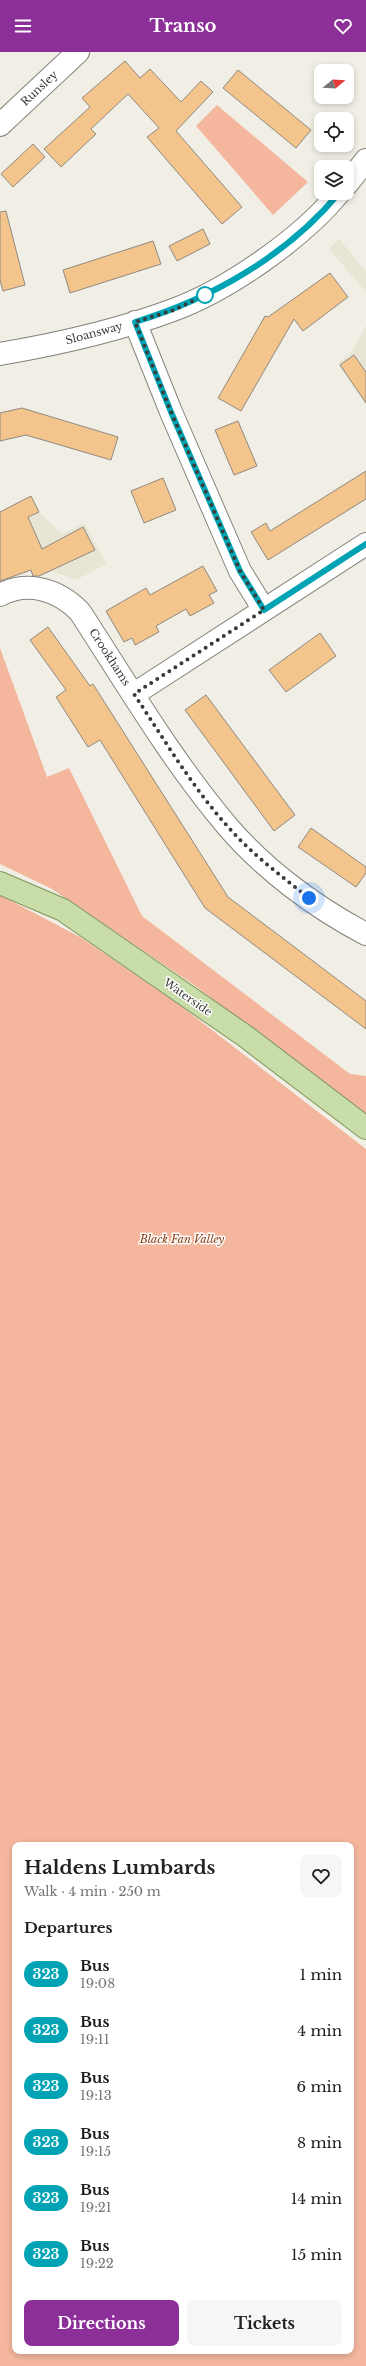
<!DOCTYPE html>
<html lang="en">
<head>
<meta charset="utf-8">
<style>
	body { margin:0; font-family:"Libre Baskerville",serif; background:#f6f6f6; color:#202124; height:100vh; display:flex; flex-direction:column; font-size:15px; white-space:nowrap }
	* { box-sizing:border-box; margin:0 }
	p { font-size:13px; color:#757577 }
	.icon { flex:none; width:22px; height:22px; fill:none; stroke:currentColor; stroke-width:2; stroke-linecap:round; stroke-linejoin:round }
	.map { position:relative; flex:1; overflow:hidden }
	.sheet { position:absolute; left:12px; top:1790px; width:342px; height:512px; display:flex; flex-direction:column; background:#fff; border-radius:8px; box-shadow:0 2px 6px #0003 }
	.sheet>* { flex:none }
	.badge { padding:0 8px; border-radius:13px; font-size:14px; line-height:26px }
	.needle { width:26px; rotate:72deg }
	.buttons { position:absolute; left:314px; top:12px; display:grid; gap:8px }
	.buttons a { display:grid; place-items:center; width:40px; height:40px; border-radius:8px; background:#fff; box-shadow:0 2px 6px #0003; font-size:20px }
	.you { position:absolute; width:20px; height:20px; margin:-10px; border:3px solid #fff; border-radius:50%; background:#1a73e8; box-shadow:0 0 0 6px #1a73e833 }
	.map>.badge { position:absolute; translate:-50% -50%; box-shadow:0 0 0 2px #fff }
	h2 { padding:0 12px; font-size:15px; line-height:36px }
	.round { display:grid; place-items:center; flex:none; width:42px; height:42px; border-radius:8px; background:#f6f6f6 }
	.headline { display:flex; align-items:center; justify-content:space-between; height:68px; padding:0 12px }
	h1 { font-size:19px; font-weight:700; line-height:30px }
	.button { display:flex; gap:8px; margin-top:auto; padding:8px 12px }
	.button a { flex:1; height:46px; border-radius:8px; background:#8c2f99; color:#fff; font-size:16px; font-weight:700; line-height:46px; text-align:center }
	.button a+a { background:#f6f6f6; color:#202124 }
	ul { padding:0; list-style:none }
	li { display:flex; align-items:center; gap:12px; height:56px; padding:0 12px }
	li div { flex:1 }
	li b { display:block; font-size:15px }
	li em { font-style:normal }
	li .badge { min-width:44px; font-weight:700; text-align:center }
	header { display:flex; justify-content:space-between; align-items:center; height:52px; padding:0 12px; background:#8c2f99; color:#fff; font-size:18px; font-weight:700 }
	.map>svg:first-child { display:block }
	.built { fill:#e8e5d4 }
	.green { fill:#f4b79d; fill-rule:evenodd }
	.building { fill:#f3c48b; stroke:#8f8982 }
	.lines { fill:none; stroke-linecap:round; stroke-linejoin:round }
	.minor-casing { stroke:#85847b; stroke-width:24 }
	.major-casing { stroke:#7e955a; stroke-width:24 }
	.minor { stroke:#fff; stroke-width:22 }
	.major { stroke:#c8dda7; stroke-width:22 }
	.line-casing { stroke:#fff; stroke-width:9 }
	.line { stroke:#00a3b4; stroke-width:6 }
	.walk { stroke:#3a3a36; stroke-width:4; stroke-dasharray:0 7.2 }
	.stop-dot { fill:#fff; stroke:#00a3b4; stroke-width:2 }
	.labels { text-anchor:middle; dominant-baseline:central; stroke-width:3; stroke-linejoin:round; paint-order:stroke }
	.street-label { font-size:11px; fill:#3a3a36; stroke:#fff }
	.park-label { font-size:11px; font-style:italic; fill:#88390d; stroke:#fff }
</style>
</head>
<body>
<header><svg class="icon" aria-label="menu" viewBox="0 0 24 24"><path d="M4 6h16M4 12h16M4 18h16"/></svg>Transo<svg class="icon" aria-label="heart" viewBox="0 0 24 24"><path d="M12 20l-8-8c-3-5 5-10 8-4 3-6 11-1 8 4z"/></svg></header>
<div class="map">
<svg width="366" height="2314" viewBox="0 0 366 2314">
	<rect width="100%" height="100%" fill="#f1efe5"/>
	<path class="built" d="M 339,187 L 366,219 L 366,240 L 329,197 Z
		M 366,274 L 366,352 L 338,311 L 352,300 Z
		M 31,444 L 39,460 L 62,482 L 84,471 L 107,512 L 76,528 L 52,519 L 34,526 L 31,518 L 0,532 L 0,460 Z"/>
	<path class="green" d="M 217,53 L 308,130 L 273,163 L 196,74 Z
		M 0,596 L 47,725 L 69,716 L 142,864 L 350,1022 L 366,1024 L 366,1065 L 194,933 L 52,837 L 0,812 Z
		M 0,843 L 80,885 L 177,951 L 366,1097 L 366,2314 L 0,2314 ZM 15,1793 L 351,1793 L 351,2299 L 15,2299 Z"/>
	<path class="building" d="M 125,9 L 140,26 L 150,17 L 181,50 L 201,29 L 213,40 L 176,79 L 242,155 L 222,172 L 147,85 L 159,76 L 128,42 L 91,77 L 96,82 L 61,115 L 44,97 L 90,55 L 82,46 Z
		M 238,18 L 311,78 L 296,96 L 223,36 Z
		M 33,92 L 45,105 L 13,135 L 1,122 Z
		M 6,159 L 25,233 L 3,239 L 0,228 L 0,160 Z
		M 203,177 L 210,192 L 177,209 L 169,194 Z
		M 153,189 L 161,212 L 70,241 L 63,218 Z
		M 330,221 L 348,245 L 303,279 L 294,267 L 241,359 L 218,346 L 265,264 L 268,265 Z
		M 354,303 L 366,320 L 366,351 L 340,313 Z
		M 22,356 L 118,385 L 111,408 L 26,383 L 0,389 L 0,361 Z
		M 238,369 L 257,414 L 234,423 L 215,378 Z
		M 366,419 L 366,447 L 268,508 L 251,480 L 266,471 L 270,479 Z
		M 163,426 L 176,458 L 144,471 L 131,439 Z
		M 31,444 L 39,460 L 28,465 L 42,497 L 83,475 L 95,498 L 39,524 L 33,524 L 31,518 L 0,529 L 0,460 Z
		M 203,514 L 217,539 L 209,543 L 214,551 L 190,564 L 186,557 L 156,574 L 159,580 L 135,593 L 132,586 L 124,590 L 106,559 L 146,536 L 150,543 Z
		M 48,575 L 90,634 L 93,632 L 228,845 L 366,949 L 366,977 L 205,856 L 100,688 L 88,695 L 56,645 L 66,638 L 30,588 Z
		M 320,581 L 336,604 L 286,640 L 269,618 Z
		M 206,643 L 295,763 L 274,779 L 185,658 Z
		M 311,776 L 366,815 L 366,821 L 356,835 L 298,795 Z"/>
	<g class="lines">
		<g class="minor-casing">
			<path id="minor" d="M 0,73 L 78,0
				M 347,132 L 366,108
				M 135,270 L 171,360 L 240,519 L 264,558
				M 0,302 C 58,292 117,279 173,258 C 228,238 302,186 339,141
				M 0,543 C 28,528 59,538 80,560 C 127,632 172,709 228,775 C 265,818 316,856 366,882
				M 134,642 L 366,492"/>
		</g>
		<g class="major-casing">
			<path id="major" d="M 0,831 L 63,858 L 245,984 L 366,1076"/>
		</g>
		<use href="#minor" class="minor"/>
		<use href="#major" class="major"/>
	</g>
	<g class="lines">
		<g class="line-casing">
			<path id="line" d="M 339,141 C 288,203 211,247 135,270 L 171,360 L 240,519 L 264,558 L 366,492"/>
		</g>
		<use href="#line" class="line"/>
		<path class="walk" d="M 205,243 L 174,258 L 135,270 L 171,360 L 240,519 L 264,558 L 134,642 C 164,687 192,735 229,776 C 253,803 281,824 309,846"/>
	</g>
	<circle class="stop-dot" cx="205" cy="243" r="8"/>
	<g class="labels">
		<g class="street-label">
			<text transform="translate(39 36) rotate(-43)">Runsley</text>
			<text transform="translate(94 281) rotate(-15)">Sloansway</text>
			<text transform="translate(110 605) rotate(57)">Crookhams</text>
			<text transform="translate(188 945) rotate(35)">Waterside</text>
		</g>
		<g class="park-label">
			<text x="182" y="1187">Black Fan Valley</text>
		</g>
	</g>
</svg>
<div class="buttons">
<a><svg class="needle" viewBox="-14 -14 28 28"><path d="M0-13l5 13h-10z" fill="#e53935"/><path d="M0 13l5-13h-10z" fill="#757577"/></svg></a>
<a><svg class="icon" aria-label="locate" viewBox="0 0 24 24"><circle cx="12" cy="12" r="6"/><path d="M12 2v4M12 18v4M2 12h4M18 12h4"/></svg></a>
<a><svg class="icon" aria-label="layers" viewBox="0 0 24 24"><path d="M12 4l9 5-9 5-9-5zM3 14l9 5 9-5"/></svg></a>
</div>
<div class="you" style="left:309px;top:846px"></div>
<section class="sheet">
<div class="headline"><div><h1>Haldens Lumbards</h1><p>Walk · 4 min · 250 m</p></div><a class="round"><svg class="icon" aria-label="heart" viewBox="0 0 24 24"><path d="M12 20l-8-8c-3-5 5-10 8-4 3-6 11-1 8 4z"/></svg></a></div>
<h2>Departures</h2>
<ul>
<li><span class="badge" style="background:#00a3b4;color:#fff">323</span><div><b>Bus</b><p>19:08</p></div><em>1 min</em></li>
<li><span class="badge" style="background:#00a3b4;color:#fff">323</span><div><b>Bus</b><p>19:11</p></div><em>4 min</em></li>
<li><span class="badge" style="background:#00a3b4;color:#fff">323</span><div><b>Bus</b><p>19:13</p></div><em>6 min</em></li>
<li><span class="badge" style="background:#00a3b4;color:#fff">323</span><div><b>Bus</b><p>19:15</p></div><em>8 min</em></li>
<li><span class="badge" style="background:#00a3b4;color:#fff">323</span><div><b>Bus</b><p>19:21</p></div><em>14 min</em></li>
<li><span class="badge" style="background:#00a3b4;color:#fff">323</span><div><b>Bus</b><p>19:22</p></div><em>15 min</em></li>
</ul>
<div class="button"><a>Directions</a><a>Tickets</a></div>
</section>
</div>
</body>
</html>
